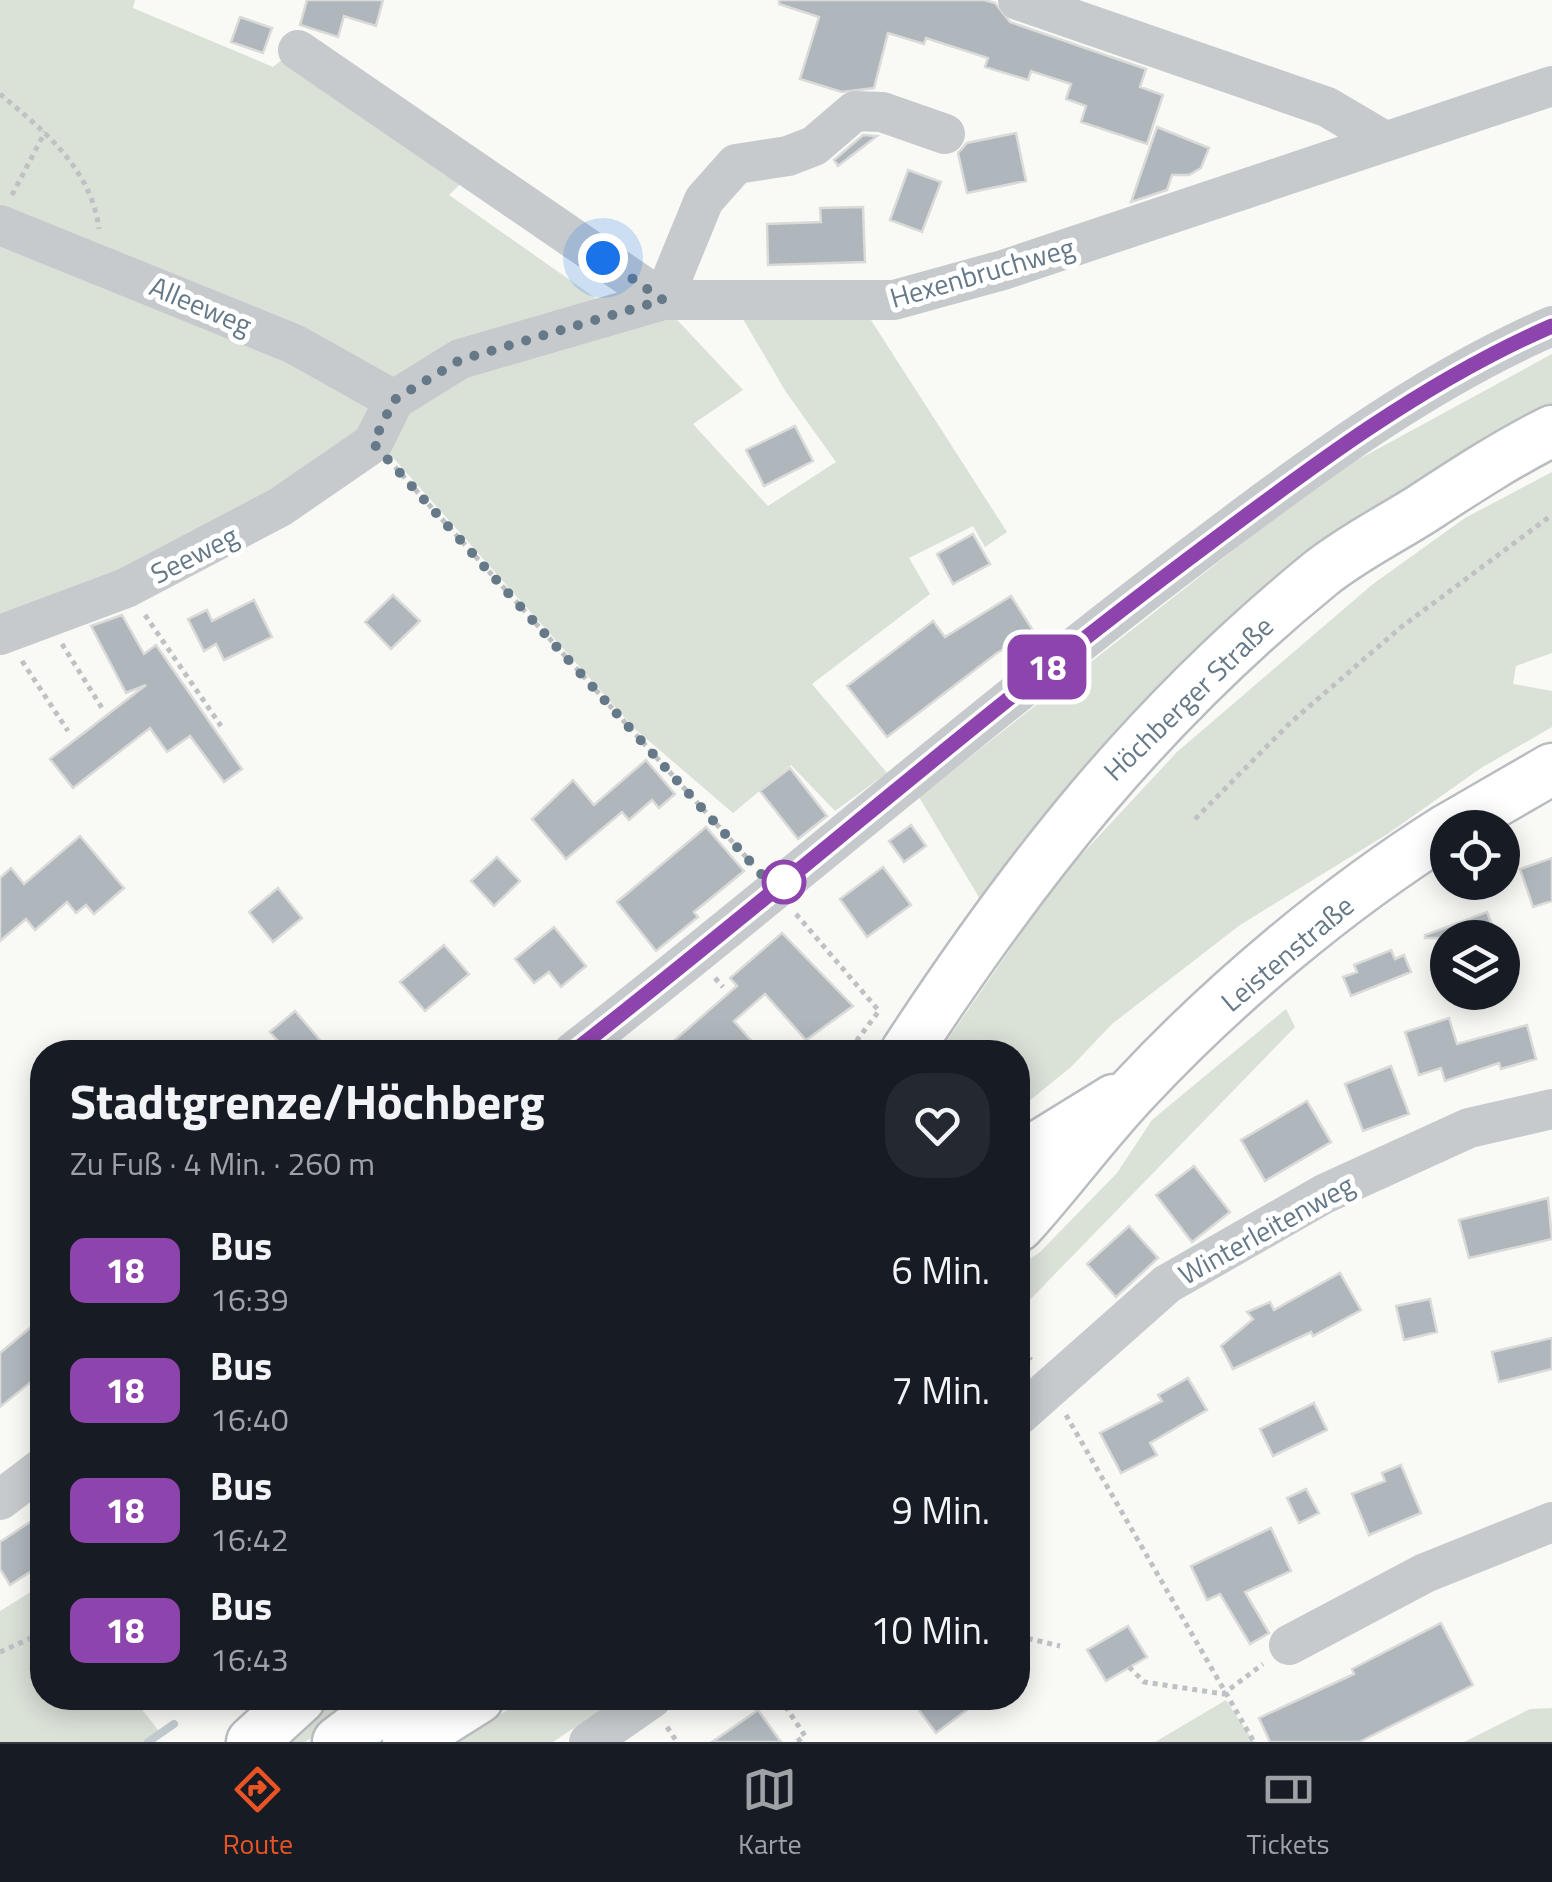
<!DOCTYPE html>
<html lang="de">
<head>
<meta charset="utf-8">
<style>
	body { margin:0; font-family:"Titillium Web",sans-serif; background:#242831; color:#f1f3f6; height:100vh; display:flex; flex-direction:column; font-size:38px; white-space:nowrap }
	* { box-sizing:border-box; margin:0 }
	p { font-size:32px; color:#9ea1a6 }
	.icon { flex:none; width:55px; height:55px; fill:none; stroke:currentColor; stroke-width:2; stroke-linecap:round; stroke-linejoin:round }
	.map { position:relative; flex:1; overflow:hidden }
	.drawer { position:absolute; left:30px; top:1040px; width:1000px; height:670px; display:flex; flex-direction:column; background:#171b24; border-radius:40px; box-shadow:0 5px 25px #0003 }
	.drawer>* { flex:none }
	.badge { padding:0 20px; border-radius:15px; font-size:35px; line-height:65px }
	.tools { position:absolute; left:1430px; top:810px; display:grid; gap:20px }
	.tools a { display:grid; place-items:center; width:90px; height:90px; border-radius:50%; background:#171b24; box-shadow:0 5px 25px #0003; font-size:50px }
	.you { position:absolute; width:50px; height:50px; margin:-25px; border:8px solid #fff; border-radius:50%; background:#1a73e8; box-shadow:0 0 0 15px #1a73e833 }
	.map>.badge { position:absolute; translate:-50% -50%; box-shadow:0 0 0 5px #fff }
	.round { display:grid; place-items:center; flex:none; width:105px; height:105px; border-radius:40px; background:#242831 }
	.headline { display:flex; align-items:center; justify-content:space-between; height:170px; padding:0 40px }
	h1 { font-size:48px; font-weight:700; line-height:75px }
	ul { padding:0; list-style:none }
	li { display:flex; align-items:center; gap:30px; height:120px; padding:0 40px }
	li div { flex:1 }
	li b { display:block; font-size:38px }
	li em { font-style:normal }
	li .badge { min-width:110px; font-weight:700; text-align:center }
	.dock { display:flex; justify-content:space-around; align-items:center; height:140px; border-top:2px solid #363941; background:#171b24; font-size:28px; color:#9ea1a6 }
	.dock a { display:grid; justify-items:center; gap:5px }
	.dock .on { color:#ea5424 }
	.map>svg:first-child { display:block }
	.green { fill:#dae1d7 }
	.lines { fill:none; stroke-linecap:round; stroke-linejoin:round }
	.stream { stroke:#c1cbd0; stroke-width:8 }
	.building { fill:#afb7bd; stroke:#dadad8; stroke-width:2.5 }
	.major-casing { stroke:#b9bdc1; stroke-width:55 }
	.path { stroke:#bfc2c4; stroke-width:5; stroke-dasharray:5 5; stroke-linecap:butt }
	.minor { stroke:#c6cacd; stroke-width:40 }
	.major { stroke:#fff; stroke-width:50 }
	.line-casing { stroke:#fff; stroke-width:22 }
	.line { stroke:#8e44ad; stroke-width:15 }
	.walk { stroke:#667988; stroke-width:10; stroke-dasharray:0 18 }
	.stop-dot { fill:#fff; stroke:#8e44ad; stroke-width:5 }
	.labels { text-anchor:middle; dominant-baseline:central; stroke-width:10; stroke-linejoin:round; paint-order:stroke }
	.street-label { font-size:28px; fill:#667988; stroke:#fff }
</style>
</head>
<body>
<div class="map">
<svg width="1552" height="1742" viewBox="0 0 1552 1742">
	<rect width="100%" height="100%" fill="#f9f9f6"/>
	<path class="green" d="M 0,0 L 135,0 L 133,8 L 273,67 L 292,51 L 471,174 L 449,195 L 621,316 L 666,308 L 743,390 L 693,424 L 768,506 L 836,462 L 786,392 L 740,314 L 869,317 L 1007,532 L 985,547 L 973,526 L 909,558 L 930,594 L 812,684 L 887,773 L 835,811 L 791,765 L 733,813 L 635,729 L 387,451 L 0,627 Z
		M 1552,354 L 1552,412 L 1091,762 L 980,899 L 919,797 L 1328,476 Z
		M 1552,472 L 1552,653 L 1516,666 L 1513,684 L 1552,691 L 1552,727 L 1481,768 L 1389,833 L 1240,925 L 1112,1024 L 1071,1067 L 1018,1110 L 1018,1052 L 939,1052 L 1058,880 L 1177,752 L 1373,584 L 1465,518 Z
		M 1286,1009 L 1295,1027 L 1018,1312 L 1018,1267 L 1040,1252 L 1117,1173 L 1152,1120 Z
		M 42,1585 L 42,1698 L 133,1698 L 162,1735 L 151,1742 L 0,1742 L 0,1611 Z
		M 325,1698 L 370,1698 L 305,1742 L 277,1742 Z
		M 526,1698 L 618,1698 L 553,1742 L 457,1742 Z
		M 1226,1700 L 1254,1742 L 1155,1742 Z
		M 1552,1708 L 1552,1742 L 1464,1742 L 1530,1709 Z"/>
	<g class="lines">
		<path class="stream" d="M 148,1742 L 174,1724"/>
	</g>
	<path class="building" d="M 307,0 L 383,0 L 376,26 L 344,16 L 338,37 L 300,25 Z
		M 779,0 L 984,0 L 995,3 L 1010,22 L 1146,69 L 1140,87 L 1163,95 L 1147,144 L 1081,122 L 1086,106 L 1066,99 L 1071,84 L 1031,71 L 1028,80 L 985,67 L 988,58 L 926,38 L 924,44 L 888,33 L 874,88 L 842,92 L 800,79 L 819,17 L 779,4 Z
		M 240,17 L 272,28 L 263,53 L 231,42 Z
		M 1157,127 L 1209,148 L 1201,168 L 1189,175 L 1172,175 L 1167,190 L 1131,202 Z
		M 1016,133 L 1026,181 L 967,193 L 958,153 L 967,143 Z
		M 863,135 L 877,136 L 838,166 L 834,160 Z
		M 908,170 L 941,182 L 922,232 L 890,220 Z
		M 863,207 L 865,262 L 768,265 L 767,224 L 821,222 L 820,208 Z
		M 795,426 L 813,461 L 764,486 L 746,450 Z
		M 973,534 L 990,564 L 953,584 L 937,554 Z
		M 393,595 L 420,621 L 391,649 L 365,622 Z
		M 1011,596 L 1034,632 L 997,653 L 887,737 L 847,686 L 933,621 L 945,637 Z
		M 254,600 L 272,637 L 224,660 L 216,644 L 204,651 L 188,619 L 207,610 L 212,621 Z
		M 122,615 L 144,654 L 156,645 L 242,769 L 224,782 L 190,736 L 167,752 L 150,728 L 73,788 L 50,759 L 146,685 L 126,693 L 91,626 Z
		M 646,760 L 675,794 L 659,808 L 652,800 L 629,820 L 622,812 L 566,859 L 532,819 L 573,780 L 594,805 Z
		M 790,768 L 827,816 L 798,839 L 760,791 Z
		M 911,825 L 926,846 L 904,862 L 889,841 Z
		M 706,827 L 744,871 L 694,912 L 698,917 L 656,951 L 617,902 Z
		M 80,836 L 124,888 L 94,914 L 86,905 L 76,913 L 67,902 L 35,930 L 26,919 L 0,941 L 0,878 L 11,868 L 24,884 Z
		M 497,857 L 520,881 L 494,906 L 471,881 Z
		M 1552,858 L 1552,901 L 1533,907 L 1520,869 Z
		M 883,867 L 911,905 L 867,937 L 840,899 Z
		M 278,888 L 302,918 L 273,942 L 249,912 Z
		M 1487,912 L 1497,938 L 1425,938 L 1425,935 Z
		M 554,927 L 586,966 L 561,987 L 549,972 L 534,983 L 515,959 Z
		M 782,933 L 853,1006 L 806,1040 L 765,994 L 734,1021 L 761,1052 L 661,1052 L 737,986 L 730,978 Z
		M 444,945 L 469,974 L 425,1011 L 400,982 Z
		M 1391,950 L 1395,959 L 1404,955 L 1411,972 L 1351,996 L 1343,977 L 1357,972 L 1354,965 Z
		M 295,1011 L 330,1052 L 288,1052 L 270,1032 Z
		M 1449,1018 L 1457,1044 L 1527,1025 L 1536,1059 L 1501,1069 L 1499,1063 L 1445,1081 L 1441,1068 L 1419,1075 L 1405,1032 Z
		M 1391,1066 L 1409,1114 L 1363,1131 L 1345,1084 Z
		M 1307,1101 L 1331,1142 L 1265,1181 L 1241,1140 Z
		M 1194,1166 L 1230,1212 L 1192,1242 L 1156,1195 Z
		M 1548,1198 L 1552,1239 L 1469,1258 L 1459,1220 Z
		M 1129,1226 L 1158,1258 L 1116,1297 L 1087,1264 Z
		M 1340,1273 L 1361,1310 L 1313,1336 L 1311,1332 L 1233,1369 L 1221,1346 L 1253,1319 L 1247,1312 L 1270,1302 L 1274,1310 Z
		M 1430,1299 L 1437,1332 L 1404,1340 L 1396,1306 Z
		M 42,1318 L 42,1373 L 0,1407 L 0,1353 Z
		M 1552,1338 L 1552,1369 L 1499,1382 L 1492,1352 Z
		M 1188,1378 L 1207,1410 L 1150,1443 L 1157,1455 L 1121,1473 L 1100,1433 L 1162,1401 L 1158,1395 Z
		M 1314,1403 L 1327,1430 L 1273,1456 L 1260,1429 Z
		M 1401,1465 L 1421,1513 L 1369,1535 L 1352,1494 L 1385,1481 L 1382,1473 Z
		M 1306,1489 L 1319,1513 L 1299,1523 L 1287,1498 Z
		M 42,1514 L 42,1564 L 10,1585 L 0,1569 L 0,1542 Z
		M 1271,1528 L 1291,1571 L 1245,1592 L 1269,1633 L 1250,1644 L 1220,1594 L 1207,1600 L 1191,1566 Z
		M 1441,1623 L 1473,1685 L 1359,1742 L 1270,1742 L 1259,1718 L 1354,1674 L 1352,1669 Z
		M 1128,1626 L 1147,1657 L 1106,1681 L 1087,1650 Z
		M 910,1698 L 983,1698 L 936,1733 Z
		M 758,1710 L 781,1742 L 712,1742 Z"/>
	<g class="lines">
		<g class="major-casing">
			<path id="major" d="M 1450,828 L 1552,769
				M 906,1052 C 1026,868 1149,713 1320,574 C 1351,549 1389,530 1422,509 C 1465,481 1506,454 1552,431
				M 1018,1159 L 1114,1100
				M 1018,1226 C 1059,1181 1095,1131 1137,1087 C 1225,993 1338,898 1448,829
				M 252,1742 L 300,1698
				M 338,1742 L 396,1698
				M 408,1742 L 478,1698"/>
		</g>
		<path class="path" d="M 0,94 C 44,131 91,168 99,229
			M 12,195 L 45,132
			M 395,467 L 756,868
			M 145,615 L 221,726
			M 62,644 L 102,708
			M 22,661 L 68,731
			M 1195,819 L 1290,723 L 1400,628 L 1552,515
			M 796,914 L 879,1011 L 848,1052
			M 715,978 L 723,987
			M 1018,1342 L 1031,1360
			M 1066,1415 L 1254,1742
			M 1018,1636 L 1060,1646
			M 0,1652 L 42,1633
			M 1129,1667 L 1144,1682 L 1223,1694 L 1263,1664
			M 780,1698 L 805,1736 L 796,1742
			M 667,1727 L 677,1742"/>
		<path class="minor" d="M 1018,0 L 1327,107 L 1383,140
			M 298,50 L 663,300 L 704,200 L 736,164 L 788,156 L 814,146 L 855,111 L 882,112 L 945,134
			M 0,225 L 294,344 L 394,400
			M 0,635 L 126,588 L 280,507 L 373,443 L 394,400 L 460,359 L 663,300 L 894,300 L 1003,270 L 1552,86
			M 573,1052 C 778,892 975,721 1183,563 C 1298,476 1418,384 1552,326
			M 1018,1416 L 1167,1284 L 1324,1194 L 1469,1128 L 1552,1109
			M 0,1500 L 42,1468
			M 1289,1645 L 1425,1573 L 1552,1522
			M 589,1742 L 652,1698"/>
		<use href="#major" class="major"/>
	</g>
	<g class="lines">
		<g class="line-casing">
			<path id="line" d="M 573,1052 C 778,892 974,720 1183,563 C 1299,476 1418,384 1552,326"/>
		</g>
		<use href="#line" class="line"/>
		<path class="walk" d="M 603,258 L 663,300 L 460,360 L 394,400 L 373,443 L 763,876 L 784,882"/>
	</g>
	<circle class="stop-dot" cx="784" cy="882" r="20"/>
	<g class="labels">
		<g class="street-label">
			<text transform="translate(982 272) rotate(-16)">Hexenbruchweg</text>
			<text transform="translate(201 305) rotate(23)">Alleeweg</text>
			<text transform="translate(194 554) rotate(-27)">Seeweg</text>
			<text transform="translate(1188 698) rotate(-44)">Höchberger Straße</text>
			<text transform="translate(1287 953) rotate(-40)">Leistenstraße</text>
			<text transform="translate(1266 1229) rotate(-29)">Winterleitenweg</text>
		</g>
	</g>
</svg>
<div class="tools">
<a><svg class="icon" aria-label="locate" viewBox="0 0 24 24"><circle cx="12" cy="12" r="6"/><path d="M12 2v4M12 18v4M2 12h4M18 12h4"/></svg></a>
<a><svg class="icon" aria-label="layers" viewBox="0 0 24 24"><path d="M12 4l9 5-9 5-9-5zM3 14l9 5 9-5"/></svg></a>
</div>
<div class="you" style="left:603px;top:258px"></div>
<b class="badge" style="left:1047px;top:667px;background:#8e44ad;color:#fff">18</b>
<section class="drawer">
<div class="headline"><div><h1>Stadtgrenze/Höchberg</h1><p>Zu Fuß · 4 Min. · 260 m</p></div><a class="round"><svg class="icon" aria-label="heart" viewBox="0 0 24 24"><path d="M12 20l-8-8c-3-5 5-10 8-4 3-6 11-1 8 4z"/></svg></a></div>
<ul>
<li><span class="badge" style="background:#8e44ad;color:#fff">18</span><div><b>Bus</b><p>16:39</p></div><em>6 Min.</em></li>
<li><span class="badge" style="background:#8e44ad;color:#fff">18</span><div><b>Bus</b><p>16:40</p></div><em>7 Min.</em></li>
<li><span class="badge" style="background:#8e44ad;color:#fff">18</span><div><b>Bus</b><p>16:42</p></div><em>9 Min.</em></li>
<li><span class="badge" style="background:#8e44ad;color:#fff">18</span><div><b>Bus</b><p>16:43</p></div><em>10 Min.</em></li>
</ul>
</section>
</div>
<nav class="dock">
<a class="on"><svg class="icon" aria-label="directions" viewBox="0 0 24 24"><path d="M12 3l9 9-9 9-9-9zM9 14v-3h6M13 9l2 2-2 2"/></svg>Route</a>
<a><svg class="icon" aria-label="map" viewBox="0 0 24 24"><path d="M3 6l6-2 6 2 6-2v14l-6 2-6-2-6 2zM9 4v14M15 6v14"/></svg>Karte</a>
<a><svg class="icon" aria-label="tickets" viewBox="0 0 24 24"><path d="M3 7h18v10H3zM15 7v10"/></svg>Tickets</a>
</nav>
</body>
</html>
